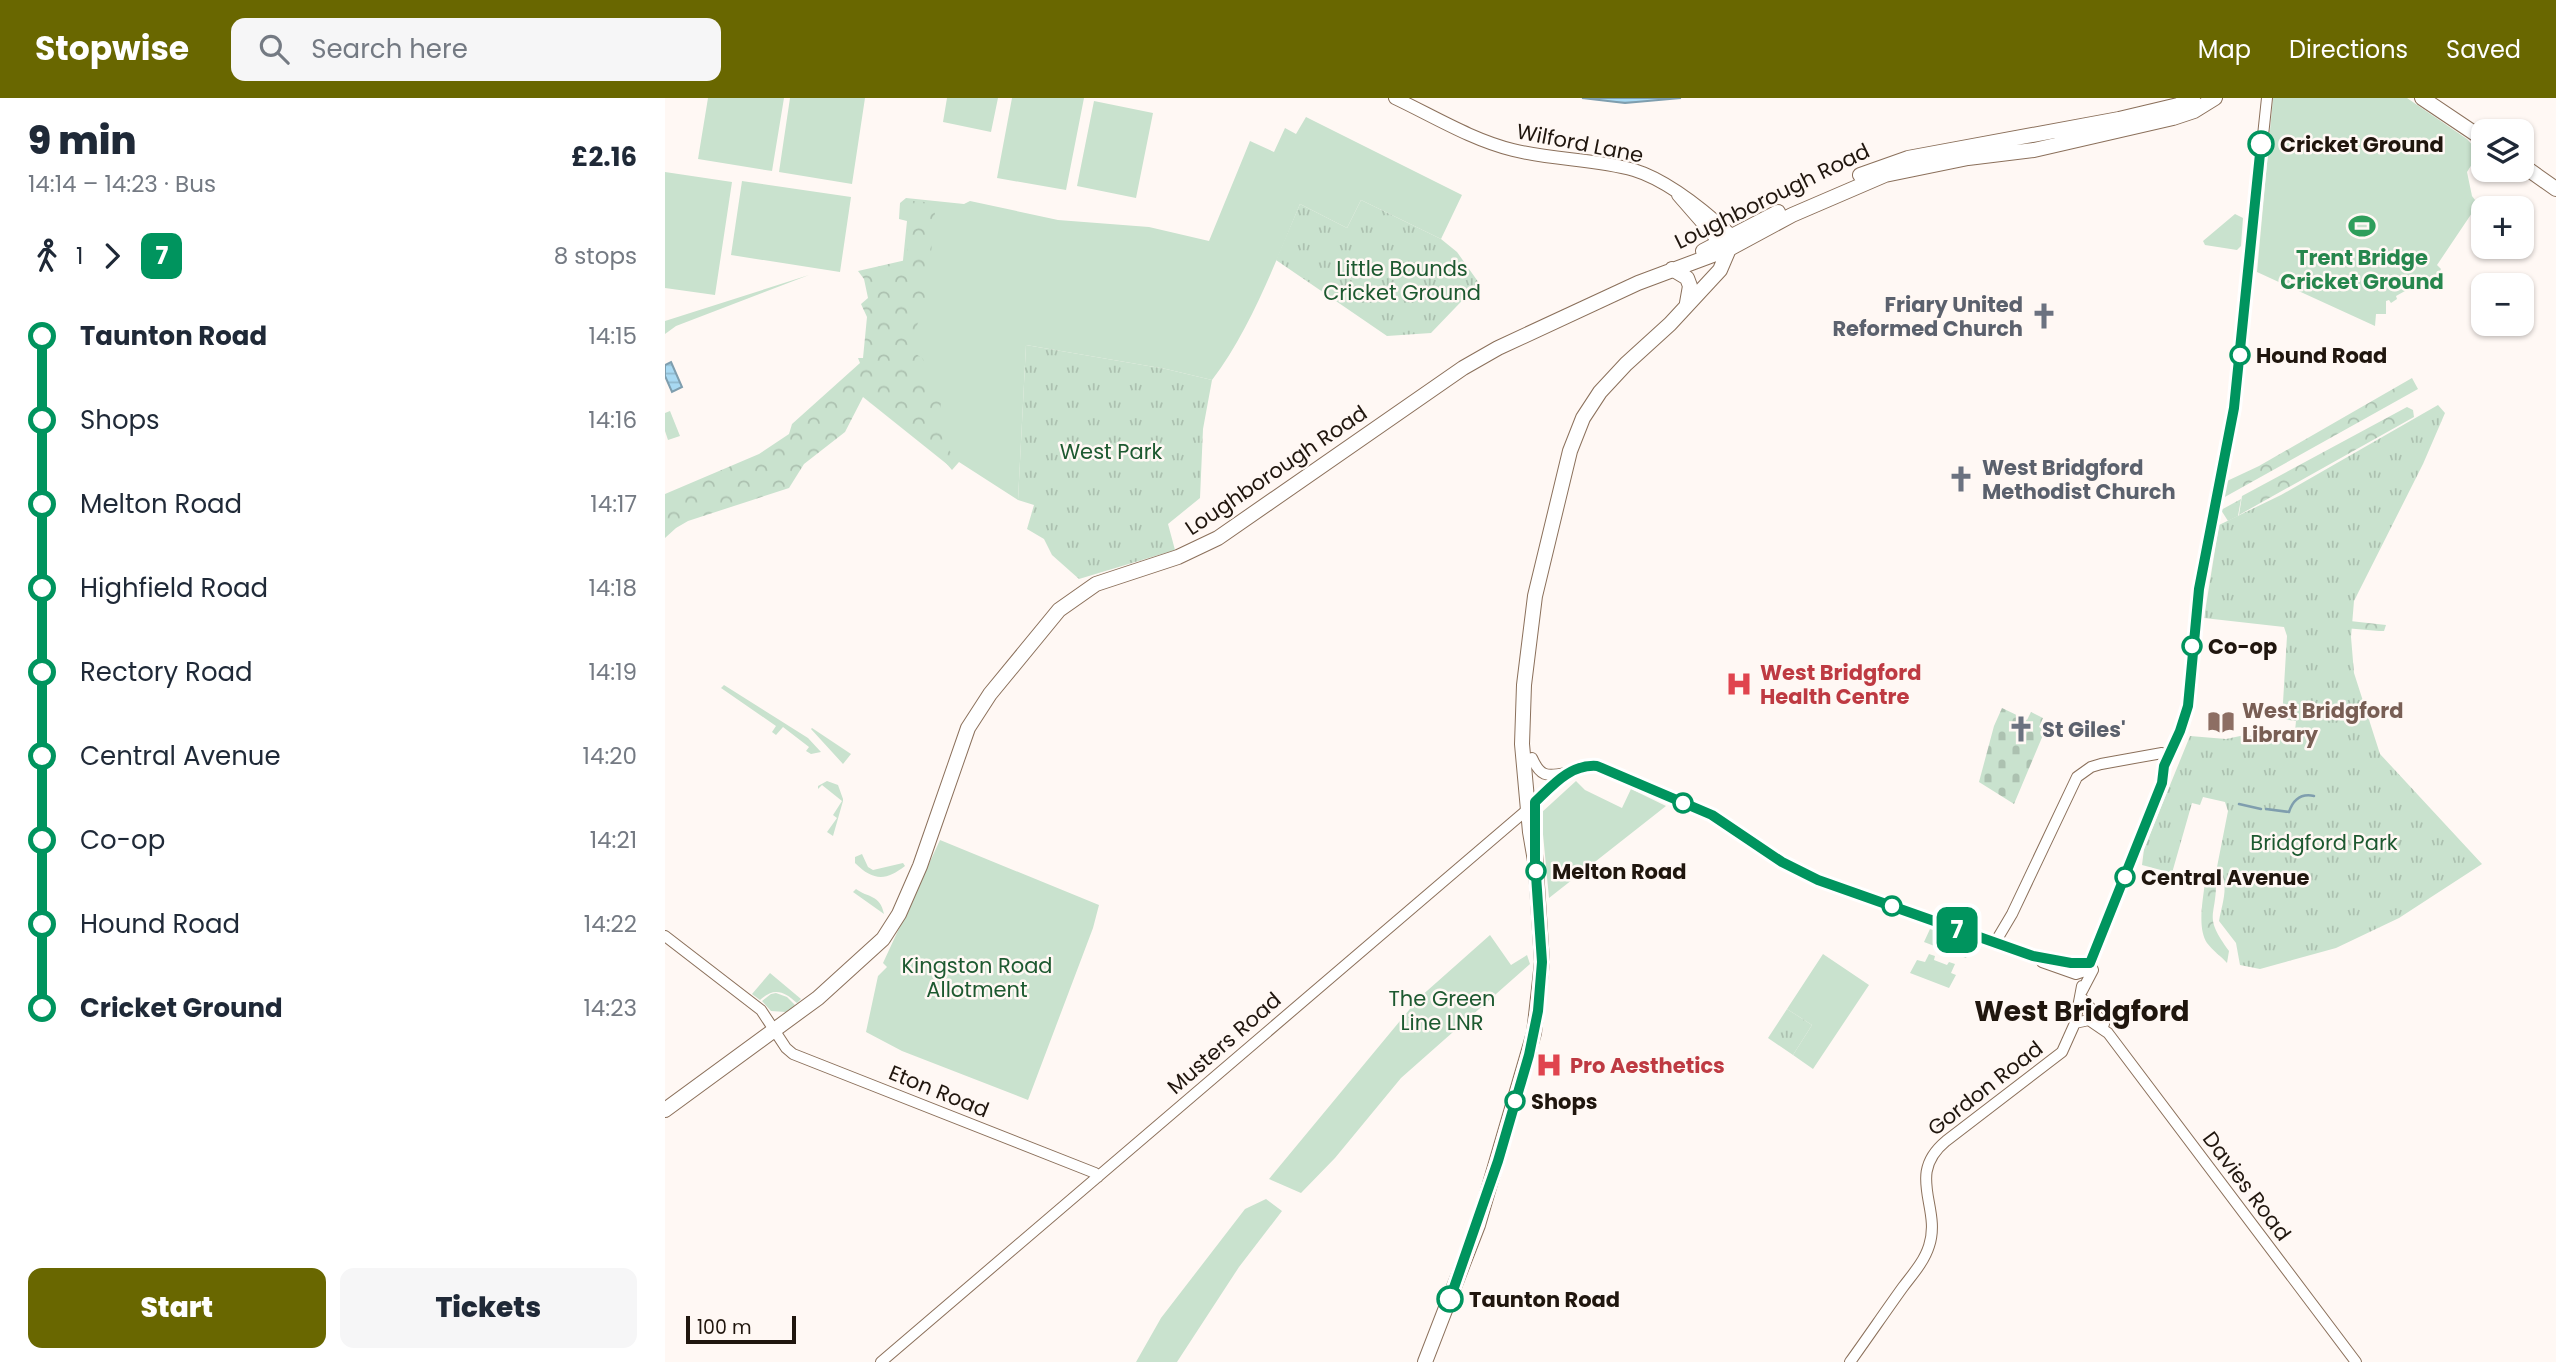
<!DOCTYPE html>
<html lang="en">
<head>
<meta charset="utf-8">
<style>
	body { margin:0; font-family:Poppins,sans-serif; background:#f6f6f7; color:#1f2937; height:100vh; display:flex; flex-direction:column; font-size:26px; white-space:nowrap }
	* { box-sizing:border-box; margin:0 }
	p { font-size:23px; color:#747a83 }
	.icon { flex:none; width:38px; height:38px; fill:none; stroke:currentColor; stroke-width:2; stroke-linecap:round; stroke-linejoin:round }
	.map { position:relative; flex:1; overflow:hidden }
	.drawer { display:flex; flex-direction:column; background:#fff; width:665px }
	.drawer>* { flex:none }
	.badge { padding:0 14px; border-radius:10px; font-size:24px; line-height:46px }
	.fabs { position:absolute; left:1806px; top:21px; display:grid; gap:14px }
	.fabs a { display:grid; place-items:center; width:63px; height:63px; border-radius:14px; background:#fff; box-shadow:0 2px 5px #0004; font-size:35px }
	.scale { position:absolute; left:21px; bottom:18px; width:110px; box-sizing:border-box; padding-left:7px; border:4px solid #20160e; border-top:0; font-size:19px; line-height:24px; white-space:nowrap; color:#20160e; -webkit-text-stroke:5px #fff8f4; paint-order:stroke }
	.map>.badge { position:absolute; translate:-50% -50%; box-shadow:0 0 0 4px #fff }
	.legs { display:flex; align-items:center; gap:10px; height:77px; padding:0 28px; font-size:23px }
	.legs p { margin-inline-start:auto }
	.overview { display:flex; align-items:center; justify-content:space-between; height:119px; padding:0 28px }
	h1 { font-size:38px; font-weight:800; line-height:52px }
	.action { display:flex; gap:14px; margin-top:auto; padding:14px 28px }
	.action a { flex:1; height:80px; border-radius:14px; background:#696700; color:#fff; font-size:28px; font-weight:800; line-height:80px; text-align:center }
	.action a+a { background:#f6f6f7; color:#1f2937 }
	ul { padding:0 28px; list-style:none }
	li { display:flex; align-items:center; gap:24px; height:84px; font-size:26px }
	li i { display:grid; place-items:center; width:10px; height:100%; margin:0 9px; background:currentColor }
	li i::after { content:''; width:18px; height:18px; margin:-9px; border:5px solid; border-radius:50%; background:#fff }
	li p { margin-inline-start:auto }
	li:first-child i { background:linear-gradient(#0000 50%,currentColor 0) }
	li:last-child i { background:linear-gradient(currentColor 50%,#0000 0) }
	header { display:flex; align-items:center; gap:42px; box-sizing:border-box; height:98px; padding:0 35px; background:#696700; color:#fff }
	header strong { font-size:33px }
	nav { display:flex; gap:38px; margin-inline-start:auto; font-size:24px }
	.search { width:490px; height:63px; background:#f6f6f7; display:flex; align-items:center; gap:18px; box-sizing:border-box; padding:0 24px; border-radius:14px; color:#747a83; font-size:26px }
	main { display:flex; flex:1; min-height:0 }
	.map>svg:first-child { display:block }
	.green { fill:#c9e2ce }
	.forest { fill:url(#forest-crowns) }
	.cemetery { fill:url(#cemetery-stones) }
	.park { fill:url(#park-tufts) }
	.water { fill:url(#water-rules); stroke:#7f9eae; stroke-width:2 }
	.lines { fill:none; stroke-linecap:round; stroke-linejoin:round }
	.stream { stroke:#7f9eae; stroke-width:2.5 }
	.tertiary-casing { stroke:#8b705b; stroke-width:12 }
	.secondary-casing { stroke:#8b705b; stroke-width:14 }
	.primary-casing { stroke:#8b705b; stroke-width:16 }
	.tertiary { stroke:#fff; stroke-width:10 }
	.secondary { stroke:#fff; stroke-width:12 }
	.primary { stroke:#fff; stroke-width:14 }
	.line-1-casing { stroke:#fff; stroke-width:16 }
	.line-1 { stroke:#00945e; stroke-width:10 }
	.stop-1-dot { fill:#fff; stroke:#00945e; stroke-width:3.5 }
	.labels { text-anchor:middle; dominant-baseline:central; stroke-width:5; stroke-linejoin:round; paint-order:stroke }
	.street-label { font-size:21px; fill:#20160e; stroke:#fff8f4 }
	.stop-label { font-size:21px; font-weight:bold; fill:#20160e; stroke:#fff8f4; text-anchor:start }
	.leisure-label { font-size:21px; font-weight:bold; fill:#27864d; stroke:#fff8f4 }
	.park-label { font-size:21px; fill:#1d5930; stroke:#fff8f4 }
	.worship-label { font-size:21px; font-weight:bold; fill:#5b616d; stroke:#fff8f4; text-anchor:start }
	.health-label { font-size:21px; font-weight:bold; fill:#be3a42; stroke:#fff8f4; text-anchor:start }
	.education-label { font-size:21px; font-weight:bold; fill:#785e54; stroke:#fff8f4; text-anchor:start }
	.district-label { font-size:28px; font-weight:bold; fill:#20160e; stroke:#fff8f4 }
</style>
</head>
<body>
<header>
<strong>Stopwise</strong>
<div class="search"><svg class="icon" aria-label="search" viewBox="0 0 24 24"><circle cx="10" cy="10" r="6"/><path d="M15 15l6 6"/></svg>Search here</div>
<nav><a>Map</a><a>Directions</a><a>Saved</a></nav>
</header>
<main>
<section class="drawer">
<div class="overview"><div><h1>9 min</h1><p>14:14 – 14:23 · Bus</p></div><b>£2.16</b></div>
<div class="legs"><svg class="icon" aria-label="walk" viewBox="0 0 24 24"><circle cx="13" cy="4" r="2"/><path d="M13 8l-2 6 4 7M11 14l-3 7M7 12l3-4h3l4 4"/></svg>1<svg class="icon" aria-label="forward" viewBox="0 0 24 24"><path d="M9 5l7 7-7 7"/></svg><b class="badge" style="background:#00945e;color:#fff">7</b><p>8 stops</p></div>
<ul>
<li><i style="color:#00945e"></i><b>Taunton Road</b><p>14:15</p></li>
<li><i style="color:#00945e"></i><span>Shops</span><p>14:16</p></li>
<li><i style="color:#00945e"></i><span>Melton Road</span><p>14:17</p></li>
<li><i style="color:#00945e"></i><span>Highfield Road</span><p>14:18</p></li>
<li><i style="color:#00945e"></i><span>Rectory Road</span><p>14:19</p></li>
<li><i style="color:#00945e"></i><span>Central Avenue</span><p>14:20</p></li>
<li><i style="color:#00945e"></i><span>Co-op</span><p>14:21</p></li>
<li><i style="color:#00945e"></i><span>Hound Road</span><p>14:22</p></li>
<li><i style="color:#00945e"></i><b>Cricket Ground</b><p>14:23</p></li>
</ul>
<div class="action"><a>Start</a><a>Tickets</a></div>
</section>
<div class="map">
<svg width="1891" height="1264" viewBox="0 0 1891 1264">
	<defs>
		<pattern id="forest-crowns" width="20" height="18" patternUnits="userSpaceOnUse" patternTransform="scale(1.75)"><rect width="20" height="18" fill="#c9e2ce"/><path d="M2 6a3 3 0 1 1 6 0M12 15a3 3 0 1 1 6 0" fill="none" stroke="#acc1b0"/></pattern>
		<pattern id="cemetery-stones" width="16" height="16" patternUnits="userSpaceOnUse" patternTransform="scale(1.75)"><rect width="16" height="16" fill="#c9e2ce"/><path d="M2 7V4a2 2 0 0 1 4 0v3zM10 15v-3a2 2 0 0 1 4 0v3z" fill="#acc1b0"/></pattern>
		<pattern id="park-tufts" width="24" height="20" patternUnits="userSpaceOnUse" patternTransform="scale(1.75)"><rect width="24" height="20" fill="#c9e2ce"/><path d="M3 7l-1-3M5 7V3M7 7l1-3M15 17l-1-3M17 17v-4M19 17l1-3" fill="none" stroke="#acc1b0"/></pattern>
		<pattern id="water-rules" width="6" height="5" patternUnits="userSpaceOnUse" patternTransform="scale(1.75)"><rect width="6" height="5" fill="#a8d9f2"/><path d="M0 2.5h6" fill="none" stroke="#90bace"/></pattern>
	</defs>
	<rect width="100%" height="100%" fill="#fff8f4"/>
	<path class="green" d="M 43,0 L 119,0 L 107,73 L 33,61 Z
		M 125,0 L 200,0 L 187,86 L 114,74 Z
		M 282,0 L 333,0 L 326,34 L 278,24 Z
		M 347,0 L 419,0 L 401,92 L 332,80 Z
		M 1608,0 L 1742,0 L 1802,41 L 1814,55 L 1802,74 L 1807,98 L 1813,106 L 1772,167 L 1776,171 L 1774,175 L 1775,179 L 1773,183 L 1765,179 L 1751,190 L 1749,188 L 1731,198 L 1732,201 L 1726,205 L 1724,202 L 1721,203 L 1721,216 L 1711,216 L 1710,228 L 1592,174 Z
		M 429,3 L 488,15 L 471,100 L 412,88 Z
		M 641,19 L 797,97 L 776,141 L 696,102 L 682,130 L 635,106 C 611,163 584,234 547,282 L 501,271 L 361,247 L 353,402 L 294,364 L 287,372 L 253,333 L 235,192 L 242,123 L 234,121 L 235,105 L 241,100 L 299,106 L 305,103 L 393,122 L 484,129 L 544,143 L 585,43 L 609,54 L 620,30 L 631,36 Z
		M 0,74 L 67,84 L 50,197 L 0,190 Z
		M 77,83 L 186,99 L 175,174 L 66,157 Z
		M 1570,116 L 1578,120 L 1576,148 L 1572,152 L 1540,147 L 1538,143 Z
		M 144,177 L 11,228 L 0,236 L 0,223 Z
		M 5,313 L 15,338 L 3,342 L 0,333 L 0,315 Z
		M 59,587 L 143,640 L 156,654 L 146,656 L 141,653 L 144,649 L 118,629 L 111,637 L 107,634 L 111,628 L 56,590 Z
		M 147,630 L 186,656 L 178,666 L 146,631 Z
		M 162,683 L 173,687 L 178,701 L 178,703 L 168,738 L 162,734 L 172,720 L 168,717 L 177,703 L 157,687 L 153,691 L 153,688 Z
		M 911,683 L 920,692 L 957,710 L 966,691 L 1001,708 L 884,800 L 876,715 Z
		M 275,742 L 434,807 L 428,830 L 363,1002 L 237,953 L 201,934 L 213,878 L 222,869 L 218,865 Z
		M 197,756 L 203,769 L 208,772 L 238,765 L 240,768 C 222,782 209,784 190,765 L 190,759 Z
		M 191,791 C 203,800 215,796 219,816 L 188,794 Z
		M 1265,831 L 1308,847 L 1301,860 L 1259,844 Z
		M 825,837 L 846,867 L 862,857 L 865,866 L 736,980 L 670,1060 L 636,1095 L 604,1081 L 754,900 Z
		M 1158,856 L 1204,887 L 1148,971 L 1128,957 L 1147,927 L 1122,911 Z
		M 1264,856 L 1270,858 L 1269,862 L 1282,867 L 1284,864 L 1290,866 L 1286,875 L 1291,877 L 1284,890 L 1245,875 L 1252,862 L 1260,864 Z
		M 105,875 L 136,901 L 132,905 C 119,893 109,889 95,902 L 87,896 Z
		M 111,895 L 122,899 L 130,907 L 121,914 L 106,913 L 97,903 L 106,896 Z
		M 601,1101 L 617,1113 L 574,1169 L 512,1264 L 471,1264 L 496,1220 L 580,1111 Z"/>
	<path class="forest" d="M 248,103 L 271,105 L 261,205 L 243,250 L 258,261 L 262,280 L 271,287 L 277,298 C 273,320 273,338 287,356 L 283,367 L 198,299 L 180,334 L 139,366 L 124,390 L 23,423 L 11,430 L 0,440 L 0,396 L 94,356 L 124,336 L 127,326 L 195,265 L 193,260 L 198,260 L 202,219 L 196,206 L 203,200 L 199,181 L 193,173 L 241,162 Z
		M 1747,280 L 1753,291 L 1558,400 L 1562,383 L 1594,368 Z
		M 1742,309 L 1748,312 L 1749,319 L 1574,417 L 1577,398 Z
		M 1576,401 L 1573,418 L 1563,423 L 1556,412 Z
		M 1685,523 L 1721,527 L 1719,533 L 1714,533 L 1668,529 Z
		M 1517,776 L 1538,782 L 1540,779 L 1551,782 C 1552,820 1537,816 1564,853 L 1562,865 C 1556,858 1548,853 1542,845 C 1532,830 1538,802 1540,784 Z"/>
	<path class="cemetery" d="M 1337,610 L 1362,622 L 1366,614 L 1378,620 L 1374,629 L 1379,632 L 1378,637 L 1349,706 L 1314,684 L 1329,628 Z"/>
	<path class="park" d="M 696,102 L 776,141 L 792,154 L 814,185 L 766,235 L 722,238 L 611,162 L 635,106 L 682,130 Z
		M 361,247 L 501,271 L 547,282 L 538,331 L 535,400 L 503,426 L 510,452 L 414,481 L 387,457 L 379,441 L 362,431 L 369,407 L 353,402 Z
		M 1773,307 L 1780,315 L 1758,366 L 1689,503 L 1686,539 L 1689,575 L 1715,656 L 1817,766 L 1734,820 L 1671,850 L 1595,871 L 1575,867 L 1571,845 L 1554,823 C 1557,805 1566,784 1552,769 L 1563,713 L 1560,704 L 1538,699 L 1535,707 L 1527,705 L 1507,775 L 1477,767 L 1479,751 L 1525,638 L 1561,641 L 1580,637 L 1629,643 L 1631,623 L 1617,621 L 1622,538 L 1619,529 L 1539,520 L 1554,427 L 1616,397 Z
		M 1122,911 L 1147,927 L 1128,957 L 1103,940 Z"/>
	<path class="water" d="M 917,0 L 1016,0 L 960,5 Z
		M 6,264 L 17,289 L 7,294 L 0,278 L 0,267 Z"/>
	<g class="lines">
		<path class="stream" d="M 1574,706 L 1596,711
			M 1601,711 L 1624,714 C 1628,702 1635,695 1649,698"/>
		<g class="tertiary-casing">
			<path id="tertiary" d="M 867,660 C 875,678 881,679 900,675
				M 0,838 L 96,912 L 121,950 L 128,956 L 430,1075 L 433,1079
				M 1331,843 L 1347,816 L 1412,679 L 1426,669 L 1436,666 L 1497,655 L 1504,658 L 1523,608 L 1534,491 L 1569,310 L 1602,0
				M 1377,864 L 1411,876 L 1417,874
				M 1416,899 L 1439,926
				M 1410,925 L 1424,922 L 1443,935 L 1691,1264
				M 216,1264 L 863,711 C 883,692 902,666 932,668 L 1053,720 L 1117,764 L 1153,782 L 1370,858 L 1406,865 L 1425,865 L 1428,872 L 1417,893
				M 1185,1264 C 1203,1239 1220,1214 1238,1189 C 1247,1177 1259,1164 1264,1148 C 1277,1109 1240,1077 1281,1043 L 1397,954 L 1410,925 L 1417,888"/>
		</g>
		<g class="secondary-casing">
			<path id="secondary" d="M 730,0 C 768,18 807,42 848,52 C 887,62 930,61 969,72 C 1002,82 1041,114 1066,137 L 1064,151 L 1054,144 L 1013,97"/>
		</g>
		<g class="primary-casing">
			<path id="primary" d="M 1757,0 L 1818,41
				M 1857,67 L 1891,91
				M 1195,77 L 1243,60 L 1454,21 L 1513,7 L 1528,0
				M 1038,153 L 1113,114
				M 1007,171 L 1022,180 L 1025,188 L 1022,205
				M 870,763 L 865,734 L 857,646 L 859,587 L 870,498 L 905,353 L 918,320 L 935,294 L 961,266 L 1005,226 L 1055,172 L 1064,151
				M 0,1012 L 153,900 L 218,841 L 234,816 L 255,768 L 303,630 L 325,596 L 394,512 L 431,486 L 513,459 L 553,440 L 798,270 L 833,250 L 973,185 L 1064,151 L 1127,117 L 1220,77 L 1303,60 L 1369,52 L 1508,20 L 1529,13 L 1550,0
				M 760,1264 L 813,1127 L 869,935 L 877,864 L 870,756"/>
		</g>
		<use href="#tertiary" class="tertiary"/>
		<use href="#secondary" class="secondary"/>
		<use href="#primary" class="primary"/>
	</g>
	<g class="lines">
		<g class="line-1-casing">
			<path id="line-1" d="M 785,1201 L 833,1063 L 864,957 L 873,913 L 877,864 L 870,763 L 870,704 C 888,687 905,666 932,668 L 1047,717 L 1117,764 L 1153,782 L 1368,858 L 1406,865 L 1425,865 L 1497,685 L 1499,668 L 1515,633 L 1523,608 L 1534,491 L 1569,310 L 1596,46"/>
		</g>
		<use href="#line-1" class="line-1"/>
	</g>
	<defs>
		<g id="stadium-bare" transform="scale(2.1)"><path d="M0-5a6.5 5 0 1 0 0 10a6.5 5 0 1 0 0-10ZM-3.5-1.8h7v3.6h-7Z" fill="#2e9e5b" stroke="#fff8f4" stroke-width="2.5" paint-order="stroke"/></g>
		<g id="church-bare" transform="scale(2.1)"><path d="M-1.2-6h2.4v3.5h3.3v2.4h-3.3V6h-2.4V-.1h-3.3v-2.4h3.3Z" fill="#6b7280" stroke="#fff8f4" stroke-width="2.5" paint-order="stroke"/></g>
		<g id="hospital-bare" transform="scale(2.1)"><path d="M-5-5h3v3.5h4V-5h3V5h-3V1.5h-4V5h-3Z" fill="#e0444e" stroke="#fff8f4" stroke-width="2.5" paint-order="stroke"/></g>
		<g id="library-bare" transform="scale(2.1)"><path d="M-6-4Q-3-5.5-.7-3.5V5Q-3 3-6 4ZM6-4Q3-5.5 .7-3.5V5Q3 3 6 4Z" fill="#8d6e63" stroke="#fff8f4" stroke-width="2.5" paint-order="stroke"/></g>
	</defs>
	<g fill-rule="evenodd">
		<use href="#stadium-bare" x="1697" y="128"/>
		<use href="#church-bare" x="1379" y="218"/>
		<use href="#church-bare" x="1296" y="381"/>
		<use href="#hospital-bare" x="1074" y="586"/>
		<use href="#library-bare" x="1556" y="624"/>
		<use href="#church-bare" x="1356" y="631"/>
		<use href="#hospital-bare" x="884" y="967"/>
	</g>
	<g class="stop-1-dot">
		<circle cx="1596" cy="46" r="12"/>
		<circle cx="1575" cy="257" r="9"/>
		<circle cx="1527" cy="548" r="9"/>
		<circle cx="1018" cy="705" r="9"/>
		<circle cx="871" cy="773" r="9"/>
		<circle cx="1460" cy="779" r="9"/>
		<circle cx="1227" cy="808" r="9"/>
		<circle cx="850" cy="1003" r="9"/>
		<circle cx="785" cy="1201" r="12"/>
	</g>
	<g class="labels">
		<g class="street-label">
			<text transform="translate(915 45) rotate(11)">Wilford Lane</text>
			<text transform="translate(1107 98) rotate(-26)">Loughborough Road</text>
			<text transform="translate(611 372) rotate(-34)">Loughborough Road</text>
			<text transform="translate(559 945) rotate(-41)">Musters Road</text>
			<text transform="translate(1320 990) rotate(-38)">Gordon Road</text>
			<text transform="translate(274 993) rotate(22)">Eton Road</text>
			<text transform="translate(1582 1088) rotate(53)">Davies Road</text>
		</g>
		<g class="stop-label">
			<text x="1615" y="46">Cricket Ground</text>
			<text x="1591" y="257">Hound Road</text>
			<text x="1543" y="548">Co-op</text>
			<text x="887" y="773">Melton Road</text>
			<text x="1476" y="779">Central Avenue</text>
			<text x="866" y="1003">Shops</text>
			<text x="804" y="1201">Taunton Road</text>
		</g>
		<g class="leisure-label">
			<text x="1697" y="159">Trent Bridge<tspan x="1697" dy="24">Cricket Ground</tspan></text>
		</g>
		<g class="park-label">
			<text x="737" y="170">Little Bounds<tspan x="737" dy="24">Cricket Ground</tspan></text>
			<text x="446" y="353">West Park</text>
			<text x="1659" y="744">Bridgford Park</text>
			<text x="312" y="867">Kingston Road<tspan x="312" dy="24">Allotment</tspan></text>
			<text x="777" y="900">The Green<tspan x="777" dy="24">Line LNR</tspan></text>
		</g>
		<g class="worship-label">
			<text x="1358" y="206" text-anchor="end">Friary United<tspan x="1358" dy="24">Reformed Church</tspan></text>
			<text x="1317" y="369">West Bridgford<tspan x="1317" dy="24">Methodist Church</tspan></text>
			<text x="1377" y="631">St Giles'</text>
		</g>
		<g class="health-label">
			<text x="1095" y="574">West Bridgford<tspan x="1095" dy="24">Health Centre</tspan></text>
			<text x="905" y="967">Pro Aesthetics</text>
		</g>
		<g class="education-label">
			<text x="1577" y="612">West Bridgford<tspan x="1577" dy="24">Library</tspan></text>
		</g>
		<g class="district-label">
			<text x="1417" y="913">West Bridgford</text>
		</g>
	</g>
</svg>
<div class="fabs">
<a><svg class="icon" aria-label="layers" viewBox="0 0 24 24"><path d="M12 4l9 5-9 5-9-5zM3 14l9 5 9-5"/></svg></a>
<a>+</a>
<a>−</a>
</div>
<div class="scale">100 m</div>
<b class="badge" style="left:1292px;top:832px;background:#00945e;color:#fff">7</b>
</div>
</main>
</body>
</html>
